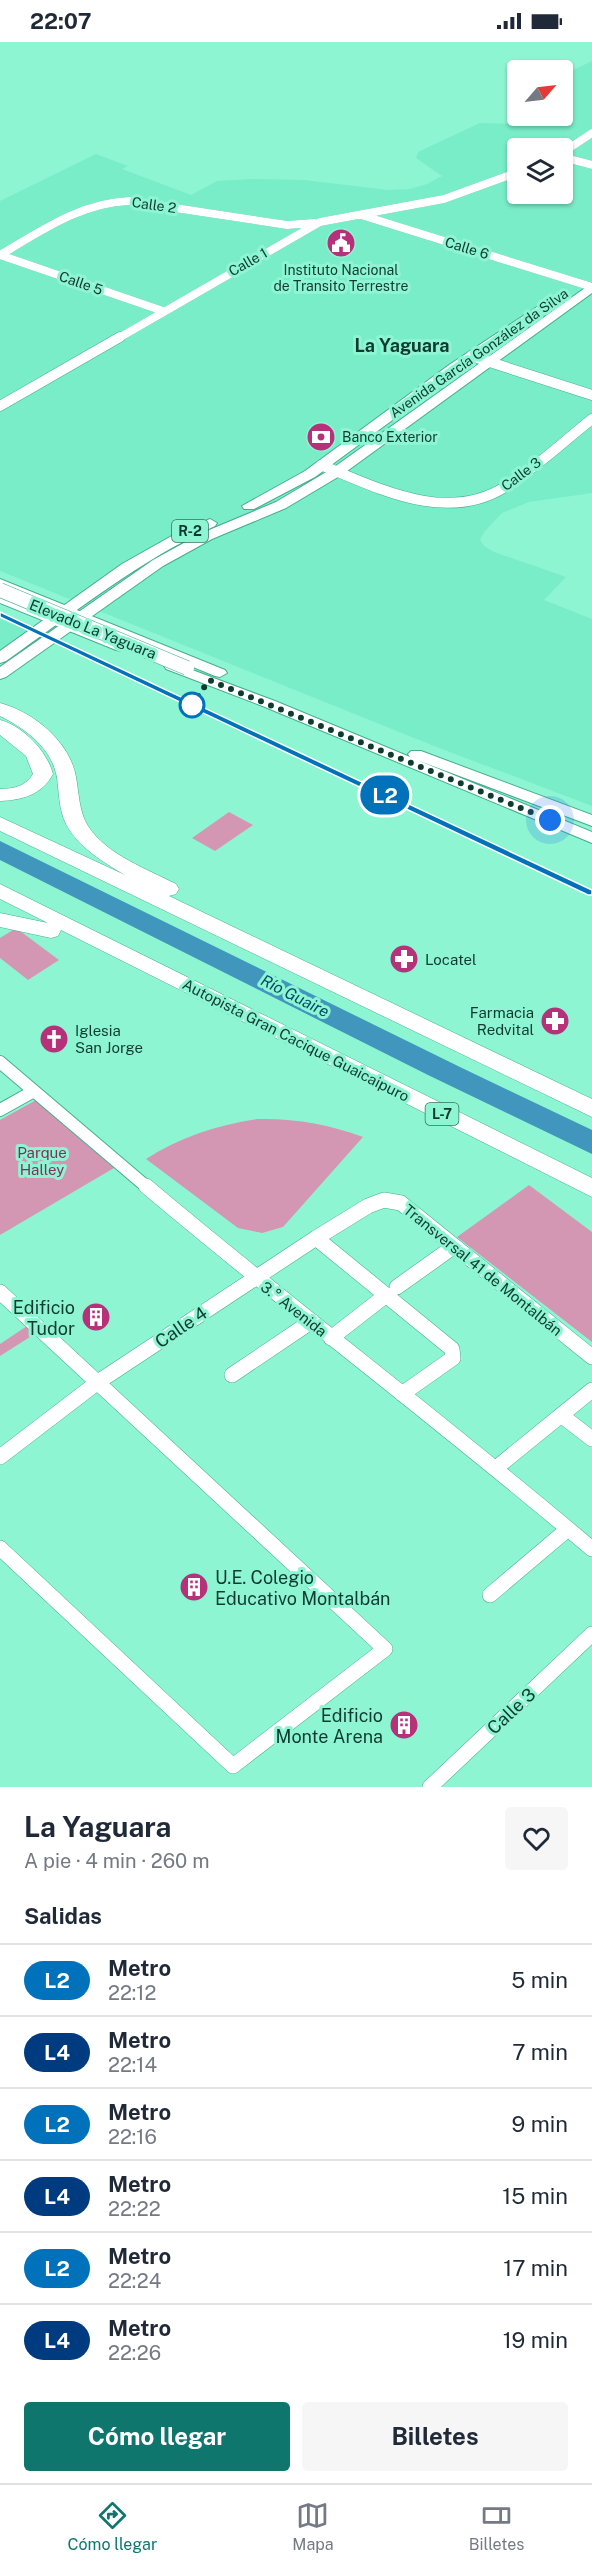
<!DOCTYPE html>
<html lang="es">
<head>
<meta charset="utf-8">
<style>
	body { margin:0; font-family:"Public Sans",sans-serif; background:#f6f6f7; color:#1f2937; height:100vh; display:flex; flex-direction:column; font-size:22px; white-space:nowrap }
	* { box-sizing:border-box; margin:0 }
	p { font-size:20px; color:#747a83 }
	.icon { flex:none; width:33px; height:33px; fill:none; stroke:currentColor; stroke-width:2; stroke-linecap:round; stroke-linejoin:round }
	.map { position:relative; height:1745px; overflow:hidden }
	.drawer { display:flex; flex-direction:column; background:#fff; flex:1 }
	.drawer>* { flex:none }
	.badge { padding:0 12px; border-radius:20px; font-size:21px; line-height:39px }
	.needle { width:39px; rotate:62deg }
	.fabs { position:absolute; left:507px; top:18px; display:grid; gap:12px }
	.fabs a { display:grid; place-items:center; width:66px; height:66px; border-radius:6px; background:#fff; box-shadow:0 2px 4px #0004; font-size:30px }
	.you { position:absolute; width:30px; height:30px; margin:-15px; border:4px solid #fff; border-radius:50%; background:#1a73e8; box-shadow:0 0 0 9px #1a73e833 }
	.map>.badge { position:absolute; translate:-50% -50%; box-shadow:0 0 0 3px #fff }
	h2 { padding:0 24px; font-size:22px; line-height:54px }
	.round { display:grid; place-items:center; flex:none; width:63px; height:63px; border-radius:6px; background:#f6f6f7 }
	.head { display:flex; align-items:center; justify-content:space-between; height:102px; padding:0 24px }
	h1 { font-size:28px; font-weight:700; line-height:45px }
	.cta { display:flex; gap:12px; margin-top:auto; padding:12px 24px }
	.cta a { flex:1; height:69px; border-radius:6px; background:#0f766e; color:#fff; font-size:24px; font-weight:700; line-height:69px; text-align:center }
	.cta a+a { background:#f6f6f7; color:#1f2937 }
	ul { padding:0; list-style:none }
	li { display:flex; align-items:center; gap:18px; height:72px; padding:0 24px; border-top:2px solid #e0e1e3 }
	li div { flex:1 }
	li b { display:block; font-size:22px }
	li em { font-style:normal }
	li .badge { min-width:66px; font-weight:700; text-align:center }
	.status { display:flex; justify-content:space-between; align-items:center; height:42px; padding:0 30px; background:#fff; direction:ltr }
	.status svg { height:16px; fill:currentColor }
	.dock { display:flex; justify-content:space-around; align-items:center; height:84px; border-top:2px solid #e0e1e3; background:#fff; font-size:16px; color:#747a83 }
	.dock a { display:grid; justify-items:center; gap:3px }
	.dock .current { color:#0f766e }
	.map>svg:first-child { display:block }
	.built { fill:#79ecc8; fill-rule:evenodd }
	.green { fill:#d497b3 }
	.water { fill:#4096bd }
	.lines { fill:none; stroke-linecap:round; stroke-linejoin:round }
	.street-far3-casing { stroke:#44ae8f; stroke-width:8 }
	.street-far2-casing { stroke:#44ae8f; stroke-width:11 }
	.street-far1-casing { stroke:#44ae8f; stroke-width:14 }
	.street-casing { stroke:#44ae8f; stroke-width:16 }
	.secondary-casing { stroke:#44ae8f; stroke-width:2 }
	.primary-casing { stroke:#44ae8f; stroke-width:2 }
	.highway-casing { stroke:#44ae8f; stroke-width:1 }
	.street-far3 { stroke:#fff; stroke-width:8 }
	.street-far2 { stroke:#fff; stroke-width:10 }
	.street-far1 { stroke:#fff; stroke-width:12 }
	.street { stroke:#fff; stroke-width:15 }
	.secondary { fill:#fff; fill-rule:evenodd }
	.primary { fill:#fff; fill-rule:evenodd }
	.highway { fill:#fff; fill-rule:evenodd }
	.secondary-bridge-casing { stroke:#44ae8f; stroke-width:15; stroke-linecap:butt }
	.secondary-bridge { stroke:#fff; stroke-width:14 }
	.line { fill:#0072bc; stroke:#fff; stroke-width:1.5 }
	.walk { stroke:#0e3b2e; stroke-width:6; stroke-dasharray:0 10.8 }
	.stop-dot { fill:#fff; stroke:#0072bc; stroke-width:3 }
	.labels { text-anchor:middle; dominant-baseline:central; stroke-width:6; stroke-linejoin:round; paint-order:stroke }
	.far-street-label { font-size:14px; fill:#0e3b2e; stroke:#8ef5d3 }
	.far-poi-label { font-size:14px; fill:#0e3b2e; stroke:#8ef5d3 }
	.shield { fill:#8ef5d3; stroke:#347360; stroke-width:1.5 }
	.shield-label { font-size:14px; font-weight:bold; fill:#0e3b2e }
	.street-label { font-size:15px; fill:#0e3b2e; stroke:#8ef5d3 }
	.poi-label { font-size:15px; fill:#0e3b2e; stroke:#8ef5d3; text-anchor:start }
	.park-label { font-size:15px; fill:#852d5c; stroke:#8ef5d3 }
	.water-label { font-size:16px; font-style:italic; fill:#004b66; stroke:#8ef5d3 }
	.far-district-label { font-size:18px; font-weight:bold; fill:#0e3b2e; stroke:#8ef5d3 }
	.near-poi-label { font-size:18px; fill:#0e3b2e; stroke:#8ef5d3; text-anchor:end }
	.near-street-label { font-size:18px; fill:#0e3b2e; stroke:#8ef5d3 }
</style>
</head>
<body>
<div class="status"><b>22:07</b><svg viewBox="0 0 49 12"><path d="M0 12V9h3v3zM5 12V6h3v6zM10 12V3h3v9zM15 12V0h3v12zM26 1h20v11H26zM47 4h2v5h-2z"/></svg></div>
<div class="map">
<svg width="592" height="1745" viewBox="0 0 592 1745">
	<rect width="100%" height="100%" fill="#8ef5d3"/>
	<path class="built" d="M 592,19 L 592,451 L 529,460 L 502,471 L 484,490 L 480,498 L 484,504 L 494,510 L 566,535 L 544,558 L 592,577 L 592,764 L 434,704 L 0,529 L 0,159 L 96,112 L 128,124 L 122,127 L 191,153 L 217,139 L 252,137 L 304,138 L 388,148 L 410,147 L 427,142 L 442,134 L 416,116 L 418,110 L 480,81 L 520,82 L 535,74 L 562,74 L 563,33 ZM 518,106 L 562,106 L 562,152 L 518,152 Z
		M 0,577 L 32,590 L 0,614 Z"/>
	<path class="green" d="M 229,770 L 253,783 L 215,809 L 192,796 Z
		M 16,886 L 59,918 L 28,938 L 0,916 L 0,896 Z
		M 38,1057 L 114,1126 L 0,1193 L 0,1078 Z
		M 257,1077 C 294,1076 328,1082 363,1095 L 283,1185 L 262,1191 L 238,1186 L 146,1117 C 180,1095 217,1083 257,1077 Z
		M 529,1143 L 592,1190 L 592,1300 L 457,1195 Z
		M 33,1280 L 41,1288 L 0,1314 L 0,1302 Z"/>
	<path class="water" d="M 0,799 L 462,1026 L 592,1088 L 592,1112 L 428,1033 L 0,818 Z"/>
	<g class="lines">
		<g class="street-far3-casing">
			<path id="street-far3" d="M 562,111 L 592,91
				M 562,115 L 592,123
				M 361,173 L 592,245
				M 0,213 C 41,189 80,161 129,159 L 287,183 L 314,181
				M 0,213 L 163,269
				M 117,297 L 320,180 L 444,157 L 518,130"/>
		</g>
		<g class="street-far2-casing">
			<path id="street-far2" d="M 471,314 L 592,353
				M 0,364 L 120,295
				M 321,423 C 378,446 446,482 505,445 C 536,426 564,399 592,377"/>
		</g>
		<g class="street-far1-casing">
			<path id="street-far1" d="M 0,1020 L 148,1146
				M 0,1068 L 34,1049"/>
		</g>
		<g class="street-casing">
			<path id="street" d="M 146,1144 C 293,1268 446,1383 592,1507
				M 316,1196 L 452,1307 L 453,1316 L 402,1352
				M 397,1245 L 453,1205
				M 0,1250 L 385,1607 L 233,1724 L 0,1506
				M 331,1296 L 385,1254
				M 232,1333 L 312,1279
				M 561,1373 L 592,1397
				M 0,1415 L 98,1340 L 316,1196 L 368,1164 L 384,1158 L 401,1161 L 592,1315
				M 496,1426 L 592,1348
				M 490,1553 L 568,1487
				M 430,1745 L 592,1592"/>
		</g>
		<g class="secondary-casing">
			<path id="secondary" d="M 0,537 L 225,628 L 227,631 L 220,635 L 215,634 L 0,546 Z
				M 0,552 L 126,602 L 128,605 L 121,609 L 116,608 L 0,561 Z
				M 171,620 L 275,659 L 410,715 L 408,712 L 411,709 L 421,709 L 592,773 L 592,784 L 417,718 L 592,790 L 592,801 L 265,665 L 166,627 L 164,624 Z"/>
		</g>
		<g class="primary-casing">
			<path id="primary" d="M 592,241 L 592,251 L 343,432 L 286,466 L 212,497 L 163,524 L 6,635 L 0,637 L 0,625 L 153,518 L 202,491 L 276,460 L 333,426 Z
				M 546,259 L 552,263 L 550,266 L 459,329 L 315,435 L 254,467 L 244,467 L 242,464 L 305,429 L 449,323 Z
				M 210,477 L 217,481 L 215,484 C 138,519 74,571 6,619 L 0,621 L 0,609 L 122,522 L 177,491 Z"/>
		</g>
		<g class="highway-casing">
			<path id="highway" d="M 0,661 C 34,670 70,700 76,735 C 79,751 79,770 88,784 C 107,813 147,827 176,842 L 179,847 L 176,852 L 169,854 L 592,1057 L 592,1075 L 0,789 L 0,775 L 125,833 C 103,820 78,805 66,782 C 59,768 59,751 57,736 C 52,706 26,687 0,674 Z
				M 0,678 C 23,684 47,709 53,732 C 42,753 22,758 0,759 L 0,747 C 14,747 26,744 33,732 L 26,714 L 0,693 Z
				M 0,842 L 592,1136 L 592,1155 L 61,888 L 58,894 L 51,896 L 0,885 L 0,871 L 48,881 L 0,857 Z"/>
		</g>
		<use href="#street-far3" class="street-far3"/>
		<use href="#street-far2" class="street-far2"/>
		<use href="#street-far1" class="street-far1"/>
		<use href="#street" class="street"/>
		<use href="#secondary" class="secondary"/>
		<use href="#primary" class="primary"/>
		<use href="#highway" class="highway"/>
		<g class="secondary-bridge-casing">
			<path id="secondary-bridge" d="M 0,548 L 187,626"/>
		</g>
		<use href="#secondary-bridge" class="secondary-bridge"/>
	</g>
	<path class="line" d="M 0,570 L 592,848 L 592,853 L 588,853 L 0,575 Z"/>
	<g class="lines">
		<path class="walk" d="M 192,663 L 209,638 L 550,778"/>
	</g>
	<defs>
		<g id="civic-disc" transform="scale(1.5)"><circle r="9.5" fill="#b5327b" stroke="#8ef5d3"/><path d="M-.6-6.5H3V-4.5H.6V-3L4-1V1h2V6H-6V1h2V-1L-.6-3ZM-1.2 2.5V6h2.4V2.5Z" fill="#fff"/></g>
		<g id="bank-disc" transform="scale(1.5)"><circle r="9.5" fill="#b5327b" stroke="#8ef5d3"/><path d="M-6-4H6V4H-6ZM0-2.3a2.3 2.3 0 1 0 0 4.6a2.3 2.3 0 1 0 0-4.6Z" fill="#fff"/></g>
		<g id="pharmacy-disc" transform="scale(1.5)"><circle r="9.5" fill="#b5327b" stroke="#8ef5d3"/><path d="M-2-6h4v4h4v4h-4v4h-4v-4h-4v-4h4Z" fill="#fff"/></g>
		<g id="church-disc" transform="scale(1.5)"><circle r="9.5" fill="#b5327b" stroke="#8ef5d3"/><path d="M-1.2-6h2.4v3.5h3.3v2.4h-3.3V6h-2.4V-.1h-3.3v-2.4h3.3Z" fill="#fff"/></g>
		<g id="building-disc" transform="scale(1.5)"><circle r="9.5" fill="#b5327b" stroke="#8ef5d3"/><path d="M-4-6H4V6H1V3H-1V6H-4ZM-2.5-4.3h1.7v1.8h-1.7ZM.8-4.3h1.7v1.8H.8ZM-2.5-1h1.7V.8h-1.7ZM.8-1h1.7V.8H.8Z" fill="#fff"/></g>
	</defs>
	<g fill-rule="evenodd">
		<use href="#civic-disc" x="341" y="201"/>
		<use href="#bank-disc" x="321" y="395"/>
		<use href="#pharmacy-disc" x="404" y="917"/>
		<use href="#pharmacy-disc" x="555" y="979"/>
		<use href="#church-disc" x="54" y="997"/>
		<use href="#building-disc" x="96" y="1275"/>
		<use href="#building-disc" x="194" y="1545"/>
		<use href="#building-disc" x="404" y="1683"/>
	</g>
	<circle class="stop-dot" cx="192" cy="663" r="12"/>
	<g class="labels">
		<g class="far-street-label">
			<text transform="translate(154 163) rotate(8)">Calle 2</text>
			<text transform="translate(467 206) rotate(17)">Calle 6</text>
			<text transform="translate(248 220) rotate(-30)">Calle 1</text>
			<text transform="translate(81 241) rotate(19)">Calle 5</text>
			<text transform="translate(479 311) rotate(-35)">Avenida García González da Silva</text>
			<text transform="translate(521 432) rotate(-37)">Calle 3</text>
		</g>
		<g class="far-poi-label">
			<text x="341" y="228">Instituto Nacional<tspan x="341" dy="16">de Transito Terrestre</tspan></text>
			<text x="342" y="395" text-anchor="start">Banco Exterior</text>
		</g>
		<g class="shield">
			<rect x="172" y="478" width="36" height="22" rx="4.5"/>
			<rect x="425.5" y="1061" width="33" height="22" rx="4.5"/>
		</g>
		<g class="shield-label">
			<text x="190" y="489">R-2</text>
			<text x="442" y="1072">L-7</text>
		</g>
		<g class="street-label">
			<text transform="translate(93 587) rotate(22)">Elevado La Yaguara</text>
			<text transform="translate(296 998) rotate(27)">Autopista Gran Cacique Guaicaipuro</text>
			<text transform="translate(483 1228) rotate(39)">Transversal 41 de Montalbán</text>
			<text transform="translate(294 1267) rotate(38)">3.° Avenida</text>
		</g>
		<g class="poi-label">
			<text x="425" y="917">Locatel</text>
			<text x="534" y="970" text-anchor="end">Farmacia<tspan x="534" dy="17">Redvital</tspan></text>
			<text x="75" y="988">Iglesia<tspan x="75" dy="17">San Jorge</tspan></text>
		</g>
		<g class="park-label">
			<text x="42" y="1110">Parque<tspan x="42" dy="17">Halley</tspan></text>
		</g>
		<g class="water-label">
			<text transform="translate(295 954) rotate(27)">Río Guaire</text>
		</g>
		<g class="far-district-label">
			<text x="402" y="303">La Yaguara</text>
		</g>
		<g class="near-poi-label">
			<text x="75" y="1265">Edificio<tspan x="75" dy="21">Tudor</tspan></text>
			<text x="215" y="1535" text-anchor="start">U.E. Colegio<tspan x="215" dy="21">Educativo Montalbán</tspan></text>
			<text x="383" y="1673">Edificio<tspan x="383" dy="21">Monte Arena</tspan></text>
		</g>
		<g class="near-street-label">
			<text transform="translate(181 1285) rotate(-34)">Calle 4</text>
			<text transform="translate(511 1669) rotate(-43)">Calle 3</text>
		</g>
	</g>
</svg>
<div class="fabs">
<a><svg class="needle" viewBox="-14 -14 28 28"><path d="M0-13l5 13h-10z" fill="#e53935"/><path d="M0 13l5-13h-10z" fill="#747a83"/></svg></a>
<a><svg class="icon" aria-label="layers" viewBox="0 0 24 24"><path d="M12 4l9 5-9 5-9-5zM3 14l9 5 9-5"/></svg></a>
</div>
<div class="you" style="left:550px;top:778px"></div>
<b class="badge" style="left:385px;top:753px;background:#0072bc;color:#fff">L2</b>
</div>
<section class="drawer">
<div class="head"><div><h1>La Yaguara</h1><p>A pie · 4 min · 260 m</p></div><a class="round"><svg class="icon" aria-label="heart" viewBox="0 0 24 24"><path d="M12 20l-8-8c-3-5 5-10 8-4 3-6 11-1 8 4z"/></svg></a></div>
<h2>Salidas</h2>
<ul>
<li><span class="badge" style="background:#0072bc;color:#fff">L2</span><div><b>Metro</b><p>22:12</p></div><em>5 min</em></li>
<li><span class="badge" style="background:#003b80;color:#fff">L4</span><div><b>Metro</b><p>22:14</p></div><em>7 min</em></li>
<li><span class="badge" style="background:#0072bc;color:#fff">L2</span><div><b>Metro</b><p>22:16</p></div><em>9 min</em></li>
<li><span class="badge" style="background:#003b80;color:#fff">L4</span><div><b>Metro</b><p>22:22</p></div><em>15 min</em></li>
<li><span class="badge" style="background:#0072bc;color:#fff">L2</span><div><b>Metro</b><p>22:24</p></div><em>17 min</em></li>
<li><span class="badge" style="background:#003b80;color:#fff">L4</span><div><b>Metro</b><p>22:26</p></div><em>19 min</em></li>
</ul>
<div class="cta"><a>Cómo llegar</a><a>Billetes</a></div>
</section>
<nav class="dock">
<a class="current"><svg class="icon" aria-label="directions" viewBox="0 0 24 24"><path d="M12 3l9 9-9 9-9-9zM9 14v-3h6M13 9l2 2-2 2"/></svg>Cómo llegar</a>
<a><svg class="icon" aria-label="map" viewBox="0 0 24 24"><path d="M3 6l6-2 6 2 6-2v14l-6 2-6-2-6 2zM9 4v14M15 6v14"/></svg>Mapa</a>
<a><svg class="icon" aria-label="tickets" viewBox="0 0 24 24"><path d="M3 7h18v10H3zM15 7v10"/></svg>Billetes</a>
</nav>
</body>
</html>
